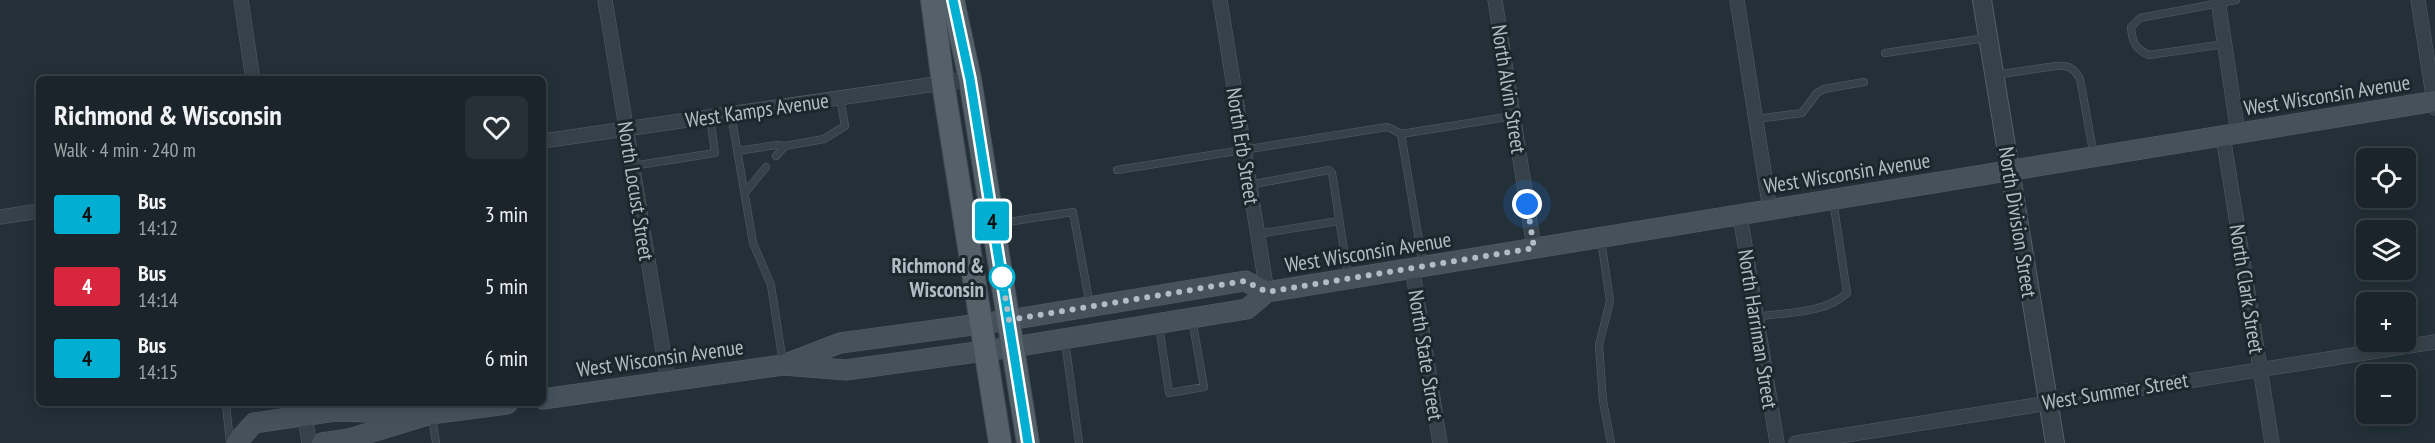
<!DOCTYPE html>
<html lang="en">
<head>
<meta charset="utf-8">
<style>
	body { margin:0; font-family:"PT Sans Narrow",sans-serif; background:#273036; color:#f1f3f6; height:100vh; display:flex; flex-direction:column; font-size:22px; white-space:nowrap }
	* { box-sizing:border-box; margin:0 }
	p { font-size:20px; color:#9fa4a8 }
	.icon { flex:none; width:33px; height:33px; fill:none; stroke:currentColor; stroke-width:2; stroke-linecap:round; stroke-linejoin:round }
	.map { position:relative; flex:1; overflow:hidden }
	.panel { position:absolute; left:36px; top:76px; width:510px; height:330px; display:flex; flex-direction:column; background:#1a242a; border-radius:9px; box-shadow:0 3px 15px #0003,0 0 0 2px #384147 }
	.panel>* { flex:none }
	.badge { padding:0 12px; border-radius:4px; font-size:21px; line-height:39px }
	.fabs { position:absolute; left:2356px; top:148px; display:grid; gap:12px }
	.fabs a { display:grid; place-items:center; width:60px; height:60px; border-radius:9px; background:#1a242a; box-shadow:0 3px 15px #0003,0 0 0 2px #384147; font-size:30px }
	.you { position:absolute; width:30px; height:30px; margin:-15px; border:4px solid #fff; border-radius:50%; background:#1a73e8; box-shadow:0 0 0 9px #1a73e833 }
	.map>.badge { position:absolute; translate:-50% -50%; box-shadow:0 0 0 3px #fff }
	.round { display:grid; place-items:center; flex:none; width:63px; height:63px; border-radius:9px; background:#273036 }
	.summary { display:flex; align-items:center; justify-content:space-between; height:102px; padding:0 18px }
	h1 { font-size:28px; font-weight:700; line-height:45px }
	ul { padding:0; list-style:none }
	li { display:flex; align-items:center; gap:18px; height:72px; padding:0 18px }
	li div { flex:1 }
	li b { display:block; font-size:22px }
	li em { font-style:normal }
	li .badge { min-width:66px; font-weight:700; text-align:center }
	.map>svg:first-child { display:block }
	.lines { fill:none; stroke-linecap:round; stroke-linejoin:round }
	.service-casing { stroke:#545f67; stroke-width:8 }
	.minor-casing { stroke:#545f67; stroke-width:15 }
	.tertiary-casing { stroke:#545f67; stroke-width:20 }
	.secondary-casing { stroke:#545f67; stroke-width:21 }
	.primary-casing { stroke:#434d55; stroke-width:24 }
	.service { stroke:#364149; stroke-width:7 }
	.minor { stroke:#364149; stroke-width:14 }
	.tertiary { stroke:#364149; stroke-width:18 }
	.secondary { stroke:#45525c; stroke-width:20 }
	.primary { stroke:#546169; stroke-width:22 }
	.line-casing { stroke:#fff; stroke-width:14 }
	.line { stroke:#00afd1; stroke-width:9 }
	.walk { stroke:#b1bdc5; stroke-width:6; stroke-dasharray:0 10.8 }
	.stop-dot { fill:#fff; stroke:#00afd1; stroke-width:3 }
	.labels { text-anchor:middle; dominant-baseline:central; stroke-width:6; stroke-linejoin:round; paint-order:stroke }
	.street-label { font-size:21px; fill:#b1bdc5; stroke:#1c262d }
	.stop-label { font-size:21px; font-weight:bold; fill:#b1bdc5; stroke:#1c262d; text-anchor:end }
</style>
</head>
<body>
<div class="map">
<svg width="2435" height="443" viewBox="0 0 2435 443">
	<rect width="100%" height="100%" fill="#233038"/>
	<g class="lines">
		<g class="service-casing">
			<path id="service" d="M 2225,44 L 2149,55 C 2135,49 2132,41 2131,27 L 2140,18 L 2236,0
				M 1885,53 L 1986,38
				M 1994,75 L 2056,66 C 2069,65 2074,68 2080,79 L 2094,156
				M 731,114 L 753,243 L 771,285 L 783,363
				M 1756,119 L 1802,113 L 1817,93 L 1824,89 L 1864,82
				M 737,151 L 777,145 L 785,146 L 824,139 L 845,126 L 840,98
				M 776,156 L 785,146
				M 632,166 L 715,153 L 710,117
				M 1117,170 L 1381,128 L 1388,127 L 1401,134
				M 1249,185 L 1329,170 L 1332,173 L 1348,276
				M 745,193 L 766,167
				M 995,224 L 1073,212 L 1090,306
				M 1257,234 L 1339,221
				M 1601,240 L 1610,301 L 1599,345 L 1603,401 L 1611,443
				M 1423,264 L 1401,134 L 1513,116
				M 1756,317 C 1785,312 1825,314 1847,293 L 1833,200
				M 1159,326 L 1169,393 L 1204,387 L 1192,319
				M 1065,341 L 1079,443
				M 226,404 L 230,443
				M 432,416 L 436,443"/>
		</g>
		<g class="minor-casing">
			<path id="minor" d="M 241,0 L 253,80
				M 605,0 L 668,381
				M 1220,0 L 1267,292
				M 1495,0 L 1534,248
				M 1737,0 L 1770,210
				M 2218,0 L 2238,133
				M 2418,0 L 2435,108
				M 2223,136 L 2272,443
				M 543,141 L 970,79
				M 1740,215 L 1777,443
				M 0,217 L 39,211
				M 1412,267 L 1440,443
				M 303,404 L 309,443
				M 1796,443 L 2435,342"/>
		</g>
		<g class="tertiary-casing">
			<path id="tertiary" d="M 1982,0 L 2055,443"/>
		</g>
		<g class="secondary-casing">
			<path id="secondary" d="M 783,365 L 846,370 L 1013,347 L 1247,309 L 1267,292 L 2435,101
				M 543,399 L 783,365 L 840,343 L 1009,320 L 1245,281 L 1267,292
				M 237,442 L 254,423 L 335,411 L 431,414
				M 322,443 L 349,439 L 431,414 L 507,404"/>
		</g>
		<g class="primary-casing">
			<path id="primary" d="M 932,0 L 943,83 L 1000,443
				M 953,0 L 970,79 L 1028,443"/>
		</g>
		<use href="#service" class="service"/>
		<use href="#minor" class="minor"/>
		<use href="#tertiary" class="tertiary"/>
		<use href="#secondary" class="secondary"/>
		<use href="#primary" class="primary"/>
	</g>
	<g class="lines">
		<g class="line-casing">
			<path id="line" d="M 953,0 L 970,79 L 1028,443"/>
		</g>
		<use href="#line" class="line"/>
		<path class="walk" d="M 1002,277 L 1009,320 L 1245,281 L 1267,292 L 1534,248 L 1527,204"/>
	</g>
	<circle class="stop-dot" cx="1002" cy="277" r="12"/>
	<g class="labels">
		<g class="street-label">
			<text transform="translate(1509 89) rotate(81)">North Alvin Street</text>
			<text transform="translate(2327 95) rotate(-9)">West Wisconsin Avenue</text>
			<text transform="translate(757 110) rotate(-8)">West Kamps Avenue</text>
			<text transform="translate(1243 146) rotate(81)">North Erb Street</text>
			<text transform="translate(1847 173) rotate(-9)">West Wisconsin Avenue</text>
			<text transform="translate(636 191) rotate(81)">North Locust Street</text>
			<text transform="translate(2018 222) rotate(81)">North Division Street</text>
			<text transform="translate(1368 252) rotate(-9)">West Wisconsin Avenue</text>
			<text transform="translate(2247 289) rotate(81)">North Clark Street</text>
			<text transform="translate(1758 329) rotate(81)">North Harriman Street</text>
			<text transform="translate(1426 355) rotate(81)">North State Street</text>
			<text transform="translate(660 358) rotate(-8)">West Wisconsin Avenue</text>
			<text transform="translate(2115 391) rotate(-9)">West Summer Street</text>
		</g>
		<g class="stop-label">
			<text x="984" y="265">Richmond &amp;<tspan x="984" dy="24">Wisconsin</tspan></text>
		</g>
	</g>
</svg>
<div class="fabs">
<a><svg class="icon" aria-label="locate" viewBox="0 0 24 24"><circle cx="12" cy="12" r="6"/><path d="M12 2v4M12 18v4M2 12h4M18 12h4"/></svg></a>
<a><svg class="icon" aria-label="layers" viewBox="0 0 24 24"><path d="M12 4l9 5-9 5-9-5zM3 14l9 5 9-5"/></svg></a>
<a>+</a>
<a>−</a>
</div>
<div class="you" style="left:1527px;top:204px"></div>
<b class="badge" style="left:992px;top:221px;background:#00afd1;color:#111">4</b>
<section class="panel">
<div class="summary"><div><h1>Richmond &amp; Wisconsin</h1><p>Walk · 4 min · 240 m</p></div><a class="round"><svg class="icon" aria-label="heart" viewBox="0 0 24 24"><path d="M12 20l-8-8c-3-5 5-10 8-4 3-6 11-1 8 4z"/></svg></a></div>
<ul>
<li><span class="badge" style="background:#00afd1;color:#111">4</span><div><b>Bus</b><p>14:12</p></div><em>3 min</em></li>
<li><span class="badge" style="background:#d7263d;color:#fff">4</span><div><b>Bus</b><p>14:14</p></div><em>5 min</em></li>
<li><span class="badge" style="background:#00afd1;color:#111">4</span><div><b>Bus</b><p>14:15</p></div><em>6 min</em></li>
</ul>
</section>
</div>
</body>
</html>
